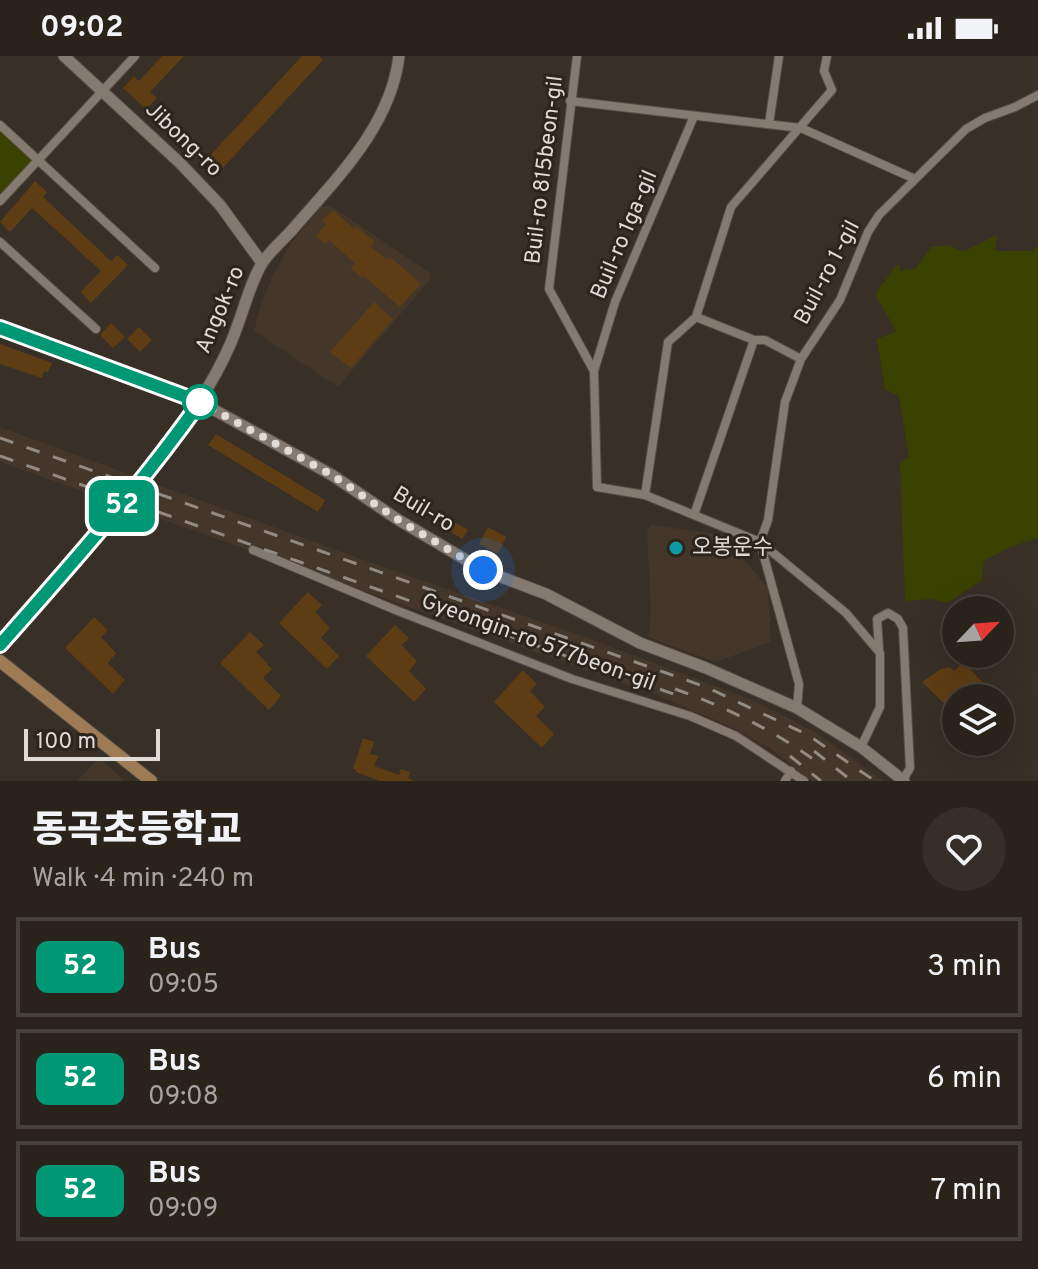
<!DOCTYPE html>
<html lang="en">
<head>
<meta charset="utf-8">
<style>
	body { margin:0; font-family:Overpass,"Noto Sans KR",sans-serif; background:#362f29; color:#f1f3f6; height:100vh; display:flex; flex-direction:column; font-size:30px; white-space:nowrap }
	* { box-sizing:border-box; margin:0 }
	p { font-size:26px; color:#a5a4a3 }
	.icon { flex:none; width:44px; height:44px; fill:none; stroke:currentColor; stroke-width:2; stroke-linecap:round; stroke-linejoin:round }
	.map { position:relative; height:725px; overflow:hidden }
	.details { display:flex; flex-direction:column; background:#2a231c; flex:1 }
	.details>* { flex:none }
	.badge { padding:0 16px; border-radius:12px; font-size:28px; line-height:52px }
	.needle { width:52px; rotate:65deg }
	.controls { position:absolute; left:942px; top:540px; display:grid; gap:16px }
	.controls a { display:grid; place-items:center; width:72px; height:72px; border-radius:50%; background:#2a231c; box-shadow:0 8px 32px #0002,0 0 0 2px #46403b; font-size:40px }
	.scale { position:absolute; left:24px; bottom:20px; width:136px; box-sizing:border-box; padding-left:8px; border:4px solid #e0dbd5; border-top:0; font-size:22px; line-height:28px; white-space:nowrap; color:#e0dbd5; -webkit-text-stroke:6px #2d251c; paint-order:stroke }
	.you { position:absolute; width:40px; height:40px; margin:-20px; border:6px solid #fff; border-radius:50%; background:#1a73e8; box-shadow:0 0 0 12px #1a73e833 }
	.map>.badge { position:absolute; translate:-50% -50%; box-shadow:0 0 0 4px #fff }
	.round { display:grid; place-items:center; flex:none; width:84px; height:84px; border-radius:42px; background:#362f29 }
	.head { display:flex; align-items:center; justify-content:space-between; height:136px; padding:0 32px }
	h1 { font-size:38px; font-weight:800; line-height:60px }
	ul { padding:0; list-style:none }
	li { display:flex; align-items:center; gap:24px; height:100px; margin:0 16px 12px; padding:0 16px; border:4px solid #46403b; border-radius:0px }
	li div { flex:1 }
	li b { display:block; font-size:30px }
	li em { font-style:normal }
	li .badge { min-width:88px; font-weight:700; text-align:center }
	.status { display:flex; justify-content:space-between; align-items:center; height:56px; padding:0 40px; background:#2a231c; direction:ltr }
	.status svg { height:22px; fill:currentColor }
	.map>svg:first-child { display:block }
	.built { fill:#443729 }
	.green { fill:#394200 }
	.building { fill:#5e3d14 }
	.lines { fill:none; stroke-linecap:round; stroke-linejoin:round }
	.street-casing { stroke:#554e46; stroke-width:10 }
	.secondary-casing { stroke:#554e46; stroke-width:13 }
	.primary-casing { stroke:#554e46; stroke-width:14 }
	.street { stroke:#847a70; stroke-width:8 }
	.secondary { stroke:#847a70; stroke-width:11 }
	.primary { stroke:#9e7b54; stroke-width:12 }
	.rail { stroke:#918b83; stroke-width:3; stroke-dasharray:14 14; stroke-linecap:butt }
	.secondary-bridge-casing { stroke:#554e46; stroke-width:13; stroke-linecap:butt }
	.secondary-bridge { stroke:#847a70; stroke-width:11 }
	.line-casing { stroke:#fff; stroke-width:18 }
	.line { stroke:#009775; stroke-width:12 }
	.walk { stroke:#e0dbd5; stroke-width:8; stroke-dasharray:0 14.4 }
	.stop-dot { fill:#fff; stroke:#009775; stroke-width:4 }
	.culture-dot { fill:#0f9aa8; stroke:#2d251c; stroke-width:3 }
	.labels { text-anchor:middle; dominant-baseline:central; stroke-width:6; stroke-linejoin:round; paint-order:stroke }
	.street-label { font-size:22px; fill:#e0dbd5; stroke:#2d251c }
	.poi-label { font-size:22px; fill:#e0dbd5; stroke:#2d251c; text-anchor:start }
</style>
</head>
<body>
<div class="status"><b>09:02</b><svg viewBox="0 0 49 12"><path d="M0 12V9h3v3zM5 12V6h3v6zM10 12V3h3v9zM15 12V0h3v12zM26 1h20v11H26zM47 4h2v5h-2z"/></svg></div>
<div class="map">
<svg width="1038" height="725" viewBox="0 0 1038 725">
	<rect width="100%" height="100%" fill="#382f26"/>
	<path class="built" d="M 322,150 L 331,150 L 430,217 L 429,225 L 338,331 L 254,275 L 261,248 L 273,219 L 291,187 Z
		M 0,371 L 364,504 L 582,580 L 755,645 L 815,676 L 884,725 L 812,725 L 771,693 L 736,673 L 657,639 L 0,406 Z
		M 651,469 L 724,479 L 768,532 L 771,586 L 716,606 L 648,581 L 651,558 L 647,476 Z
		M 99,702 L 125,725 L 77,725 Z"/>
	<path class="green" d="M 0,69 L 38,104 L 0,145 Z
		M 997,179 L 995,195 L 1032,195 L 1038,189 L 1038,482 L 1011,491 L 984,505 L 981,525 L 947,547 L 932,543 L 905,545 L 900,406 L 909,401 L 899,340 L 885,333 L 877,283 L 896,275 L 875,238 L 899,206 L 900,215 L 916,212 L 931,191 L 948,189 L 963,196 Z"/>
	<path class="building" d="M 162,0 L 184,0 L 150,36 L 157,42 L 146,53 L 123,32 L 134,20 L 139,25 Z
		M 302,0 L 319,0 L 323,4 L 220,115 L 207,103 Z
		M 35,125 L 47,136 L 43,141 L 111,205 L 117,199 L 128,209 L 91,247 L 81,236 L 101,215 L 32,152 L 10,176 L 0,166 Z
		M 333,154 L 354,173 L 356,170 L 375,186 L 371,191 L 387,204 L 390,201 L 421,228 L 400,251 L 364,220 L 362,222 L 351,212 L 355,207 L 329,184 L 325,188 L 316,180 L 326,168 L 322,165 Z
		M 374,246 L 393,263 L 351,312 L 330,296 Z
		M 111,267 L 125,281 L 113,292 L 100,279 Z
		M 139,271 L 152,284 L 140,296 L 127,283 Z
		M 0,288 L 52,307 L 48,316 L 44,315 L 42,322 L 0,308 Z
		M 216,378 L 325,444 L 318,456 L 208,389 Z
		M 439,457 L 468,474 L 462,483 L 434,465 Z
		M 488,471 L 506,481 L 498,498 L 479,488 Z
		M 308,536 L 322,549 L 315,556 L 330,572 L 321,582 L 339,600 L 327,613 L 279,567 Z
		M 94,561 L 108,574 L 101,581 L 116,597 L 108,607 L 125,624 L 113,638 L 65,592 Z
		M 395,569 L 409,582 L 402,589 L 417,605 L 409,615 L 426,633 L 414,646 L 366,600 Z
		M 250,576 L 264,589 L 256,596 L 272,613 L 263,622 L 281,640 L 269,654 L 220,607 Z
		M 964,606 L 986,630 L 974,642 L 956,642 L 956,659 L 922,626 L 941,613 L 950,611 L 954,615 Z
		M 523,614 L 537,628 L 530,635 L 545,651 L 536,660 L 554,678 L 542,692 L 494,646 Z
		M 363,682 L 374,686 L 370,698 L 378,700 L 374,710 L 399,719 L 401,713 L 410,716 L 408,722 L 414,725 L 380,725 L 356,716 L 356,714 L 353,713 Z"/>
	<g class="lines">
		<g class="street-casing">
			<path id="street" d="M 577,0 L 549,233 L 594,315 L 597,431 L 645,439 L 760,486 L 846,557 L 880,597 L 880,651 L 861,691
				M 570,45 L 801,72 L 915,123
				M 769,68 L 779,0
				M 0,69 L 155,212
				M 0,145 L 135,0
				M 0,186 L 96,273
				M 696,261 L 754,284 L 765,284 L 801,303
				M 594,315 L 615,246 L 694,60
				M 645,439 L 668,286 L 696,261 L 731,151 L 832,34 L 824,15 L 827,0
				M 694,459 L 754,284
				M 253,494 L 393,553 L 572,623 L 690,660 L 736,680 L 804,725
				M 879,593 L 877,563 L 888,557 L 898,563 L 903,572 L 910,712 L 903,724
				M 797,652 L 799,628 L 760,486 L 768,464 L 785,346 L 801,303 L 840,244 L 868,176 L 879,159 L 966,73 L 985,62 L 1015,51 L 1038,39
				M 785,725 L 791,715"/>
		</g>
		<g class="secondary-casing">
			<path id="secondary" d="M 64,0 L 180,107 L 220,149 L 262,207
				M 0,272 L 200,346 L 332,419 L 397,463 L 483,514 L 546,538 L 640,587 L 706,612 L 797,652 L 861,691 L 904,725
				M 155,410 C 182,371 210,334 229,291 C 241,266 249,227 263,206 C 271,194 283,184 292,174 C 336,123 391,70 399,0
				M 0,589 L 90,487"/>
		</g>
		<g class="primary-casing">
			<path id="primary" d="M 0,605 L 151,725"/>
		</g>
		<use href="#street" class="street"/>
		<use href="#secondary" class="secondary"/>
		<use href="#primary" class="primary"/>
		<path class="rail" d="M 0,382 L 706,631 L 808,679 L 875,725
			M 0,400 L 682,641
			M 675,633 C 726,651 775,675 820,708
			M 814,695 L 852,725
			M 790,700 L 821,725"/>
		<g class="secondary-bridge-casing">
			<path id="secondary-bridge" d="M 90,487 L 155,410"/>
		</g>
		<use href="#secondary-bridge" class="secondary-bridge"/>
	</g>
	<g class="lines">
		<g class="line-casing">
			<path id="line" d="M 0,272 L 200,346 C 139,432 70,510 0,589"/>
		</g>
		<use href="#line" class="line"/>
		<path class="walk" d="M 200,346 L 332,419 L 397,463 L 483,514"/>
	</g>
	<circle class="stop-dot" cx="200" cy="346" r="16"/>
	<circle class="culture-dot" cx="676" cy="492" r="8"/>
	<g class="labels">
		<g class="street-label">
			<text transform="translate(183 84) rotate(44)">Jibong-ro</text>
			<text transform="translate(545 114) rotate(-83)">Buil-ro 815beon-gil</text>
			<text transform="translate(625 179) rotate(-67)">Buil-ro 1ga-gil</text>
			<text transform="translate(828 217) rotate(-62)">Buil-ro 1-gil</text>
			<text transform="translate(221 254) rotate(-67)">Angok-ro</text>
			<text transform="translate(423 454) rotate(31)">Buil-ro</text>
			<text transform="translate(538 587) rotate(20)">Gyeongin-ro 577beon-gil</text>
		</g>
		<g class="poi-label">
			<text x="692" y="492">오봉운수</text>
		</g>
	</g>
</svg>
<div class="controls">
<a><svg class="needle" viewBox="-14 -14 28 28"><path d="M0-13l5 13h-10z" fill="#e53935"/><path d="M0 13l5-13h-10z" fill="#a5a4a3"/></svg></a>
<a><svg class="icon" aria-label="layers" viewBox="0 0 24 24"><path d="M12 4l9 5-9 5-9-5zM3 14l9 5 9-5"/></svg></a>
</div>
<div class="scale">100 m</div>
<div class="you" style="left:483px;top:514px"></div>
<b class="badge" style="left:122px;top:450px;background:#009775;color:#fff">52</b>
</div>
<section class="details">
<div class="head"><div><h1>동곡초등학교</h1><p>Walk · 4 min · 240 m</p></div><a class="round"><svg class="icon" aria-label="heart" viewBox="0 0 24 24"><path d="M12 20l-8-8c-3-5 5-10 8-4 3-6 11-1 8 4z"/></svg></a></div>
<ul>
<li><span class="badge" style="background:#009775;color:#fff">52</span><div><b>Bus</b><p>09:05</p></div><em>3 min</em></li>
<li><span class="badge" style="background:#009775;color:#fff">52</span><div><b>Bus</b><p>09:08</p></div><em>6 min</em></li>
<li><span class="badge" style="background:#009775;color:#fff">52</span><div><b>Bus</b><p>09:09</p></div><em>7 min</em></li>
</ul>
</section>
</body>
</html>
